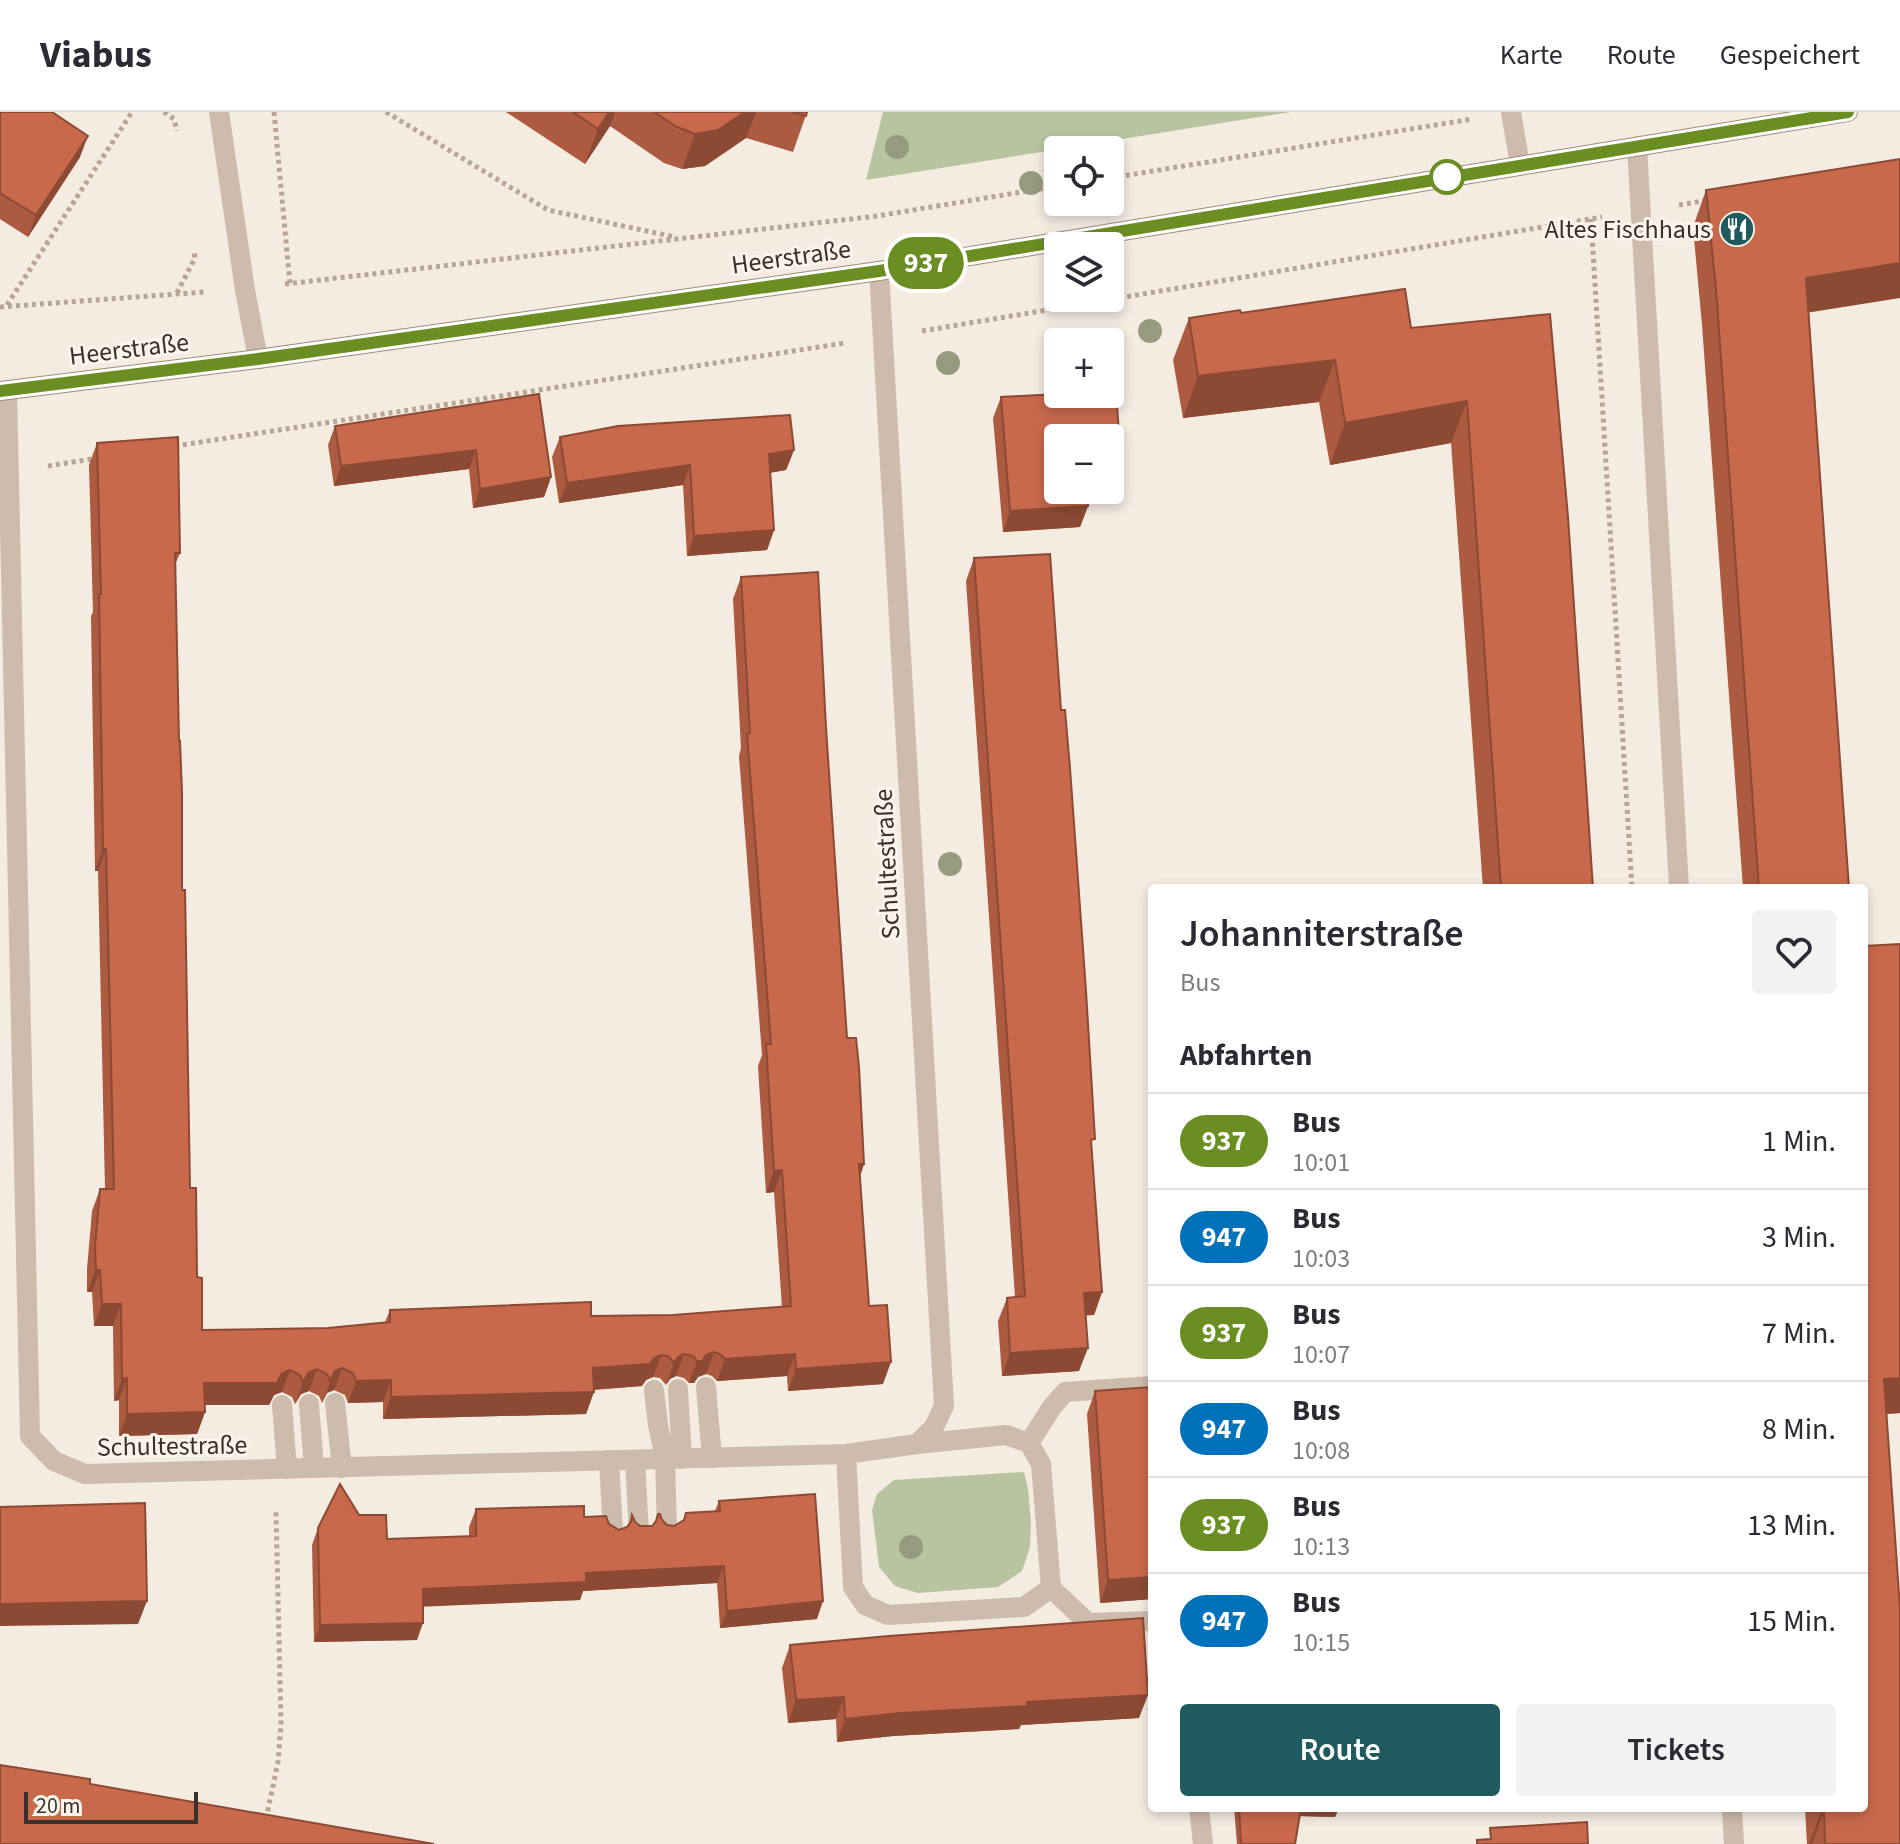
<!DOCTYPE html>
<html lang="de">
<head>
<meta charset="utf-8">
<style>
	body { margin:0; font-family:"Source Sans 3",sans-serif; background:#f2f2f3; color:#2b2b33; height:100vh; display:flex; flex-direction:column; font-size:30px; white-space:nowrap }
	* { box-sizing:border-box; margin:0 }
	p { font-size:26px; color:#7c7c81 }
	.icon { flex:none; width:44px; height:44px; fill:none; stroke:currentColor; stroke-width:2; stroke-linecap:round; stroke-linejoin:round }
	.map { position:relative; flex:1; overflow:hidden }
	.drawer { position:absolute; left:1148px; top:772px; width:720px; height:928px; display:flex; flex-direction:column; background:#fff; border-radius:8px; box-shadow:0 4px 12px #0003 }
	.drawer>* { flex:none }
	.badge { padding:0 16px; border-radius:26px; font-size:28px; line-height:52px }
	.buttons { position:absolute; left:1044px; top:24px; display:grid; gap:16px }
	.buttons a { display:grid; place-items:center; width:80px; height:80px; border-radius:8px; background:#fff; box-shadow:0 4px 12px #0003; font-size:40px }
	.scale { position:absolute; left:24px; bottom:20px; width:174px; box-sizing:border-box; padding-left:8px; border:4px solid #3b302b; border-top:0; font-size:22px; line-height:28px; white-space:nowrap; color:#3b302b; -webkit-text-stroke:6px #fbf5ee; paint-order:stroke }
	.map>.badge { position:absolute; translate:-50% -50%; box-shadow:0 0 0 4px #fff }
	h2 { padding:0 32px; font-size:30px; line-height:72px }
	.round { display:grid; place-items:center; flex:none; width:84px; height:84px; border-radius:8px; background:#f2f2f3 }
	.overview { display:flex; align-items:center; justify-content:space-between; height:136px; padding:0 32px }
	h1 { font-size:38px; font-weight:600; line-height:60px }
	.primary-button { display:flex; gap:16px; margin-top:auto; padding:16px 32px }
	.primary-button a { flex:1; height:92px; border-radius:8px; background:#1f5a5e; color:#fff; font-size:32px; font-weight:600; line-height:92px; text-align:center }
	.primary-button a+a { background:#f2f2f3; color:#2b2b33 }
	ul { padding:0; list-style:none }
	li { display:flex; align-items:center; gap:24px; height:96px; padding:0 32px; border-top:2px solid #e1e1e2 }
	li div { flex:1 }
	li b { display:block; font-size:30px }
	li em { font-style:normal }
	li .badge { min-width:88px; font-weight:700; text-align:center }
	header { display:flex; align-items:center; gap:48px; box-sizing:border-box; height:112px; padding:0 40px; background:#fff; border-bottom:2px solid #e1e1e2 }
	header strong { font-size:38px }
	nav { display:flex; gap:44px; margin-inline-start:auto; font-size:28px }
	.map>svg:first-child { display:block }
	.green { fill:#b8c4a0 }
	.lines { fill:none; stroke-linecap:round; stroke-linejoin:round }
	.path { stroke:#b9a596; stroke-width:5; stroke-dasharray:4 4; stroke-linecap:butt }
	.lane { stroke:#cdbbac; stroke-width:20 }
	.street { stroke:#cdbbac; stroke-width:20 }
	.secondary { stroke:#a18a7d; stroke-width:20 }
	.tree { fill:#969b7f }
	.wall { fill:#ac5a40 }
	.shaded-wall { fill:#8c4a34 }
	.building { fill:#c8694b; stroke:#8c4a34; stroke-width:2 }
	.line-casing { stroke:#fff; stroke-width:18 }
	.line { stroke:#6b8e23; stroke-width:12 }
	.stop-dot { fill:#fff; stroke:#6b8e23; stroke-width:4 }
	.labels { text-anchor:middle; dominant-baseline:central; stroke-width:6; stroke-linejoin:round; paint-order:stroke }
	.poi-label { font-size:26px; fill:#3b302b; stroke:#fbf5ee; text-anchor:end }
	.street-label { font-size:26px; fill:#3b302b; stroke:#fbf5ee }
</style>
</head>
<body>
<header>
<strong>Viabus</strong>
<nav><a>Karte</a><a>Route</a><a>Gespeichert</a></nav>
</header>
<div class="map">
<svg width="1900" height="1732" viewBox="0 0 1900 1732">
	<rect width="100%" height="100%" fill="#f4ebe1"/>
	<path class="green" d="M 883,0 L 1291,0 L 866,68 Z
		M 1024,1360 L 1028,1377 L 1031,1410 L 1030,1435 L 1022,1459 L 998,1475 L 918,1481 L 895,1474 L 879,1455 L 872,1398 L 877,1382 L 894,1368 Z"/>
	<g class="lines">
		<path class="path" d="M 164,0 L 174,7 L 177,19
			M 274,0 L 290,172
			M 386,0 L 548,98 L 675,125
			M 1110,66 L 1472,7
			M 1679,93 L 1709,88
			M 1591,107 L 1632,776
			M 285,172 L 877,104 L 1058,74
			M 177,181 L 195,146 L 194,139
			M 7,193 L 132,0
			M 0,195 L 204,180
			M 922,219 L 1602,105
			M 175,334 L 845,231
			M 48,354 L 98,346
			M 266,1707 L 278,1650 L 281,1612 L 276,1399"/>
		<path class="lane" d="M 1511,0 L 1520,53
			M 706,1275 L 712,1346
			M 678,1277 L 682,1347
			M 654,1278 L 658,1313 L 665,1346 L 667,1419
			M 335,1291 L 342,1356
			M 309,1292 L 314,1356
			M 282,1293 L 287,1357
			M 1029,1331 L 1052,1295 L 1065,1280 L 1152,1274
			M 609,1348 L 613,1422
			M 635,1349 L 639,1420
			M 1051,1476 L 1088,1511 L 1152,1509
			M 1199,1696 L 1203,1732"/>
		<path class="street" d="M 219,0 L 245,178 L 258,247
			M 1637,34 L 1679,776
			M 7,279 L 30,1324 L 54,1349 L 85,1362 L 846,1342 L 917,1332 L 934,1315 L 944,1294 L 879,159
			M 846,1342 L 853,1475 L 865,1493 L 888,1503 L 1024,1495 L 1051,1476 L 1041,1352 L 1029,1331 L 1006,1323 L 917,1332
			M 1732,1696 L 1734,1732"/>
		<path class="secondary" d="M 0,279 L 258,247 L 879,159 L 1848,0"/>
	</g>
	<g class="tree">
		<circle cx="897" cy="35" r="12"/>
		<circle cx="1031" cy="71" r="12"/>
		<circle cx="1150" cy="219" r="12"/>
		<circle cx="948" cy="251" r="12"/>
		<circle cx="950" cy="752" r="12"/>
		<circle cx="911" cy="1435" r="12"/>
	</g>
	<path class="wall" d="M 0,0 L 80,45 L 28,125 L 0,107 Z
		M 506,0 L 807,0 L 793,40 L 746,26 L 705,54 L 682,57 L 664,51 L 610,14 L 585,52 Z
		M 1706,78 L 1809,200 L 1849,776 L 1743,776 L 1702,213 L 1693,115 Z
		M 1241,201 L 1411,216 L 1550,202 L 1593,776 L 1483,776 L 1451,331 L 1330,353 L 1319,290 L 1183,306 L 1173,248 L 1189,206 Z
		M 539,282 L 551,365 L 544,385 L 473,396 L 469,357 L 334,374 L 328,333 L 335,314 Z
		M 1001,285 L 1112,357 L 1058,326 L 1088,394 L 1080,415 L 1003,420 L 993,306 Z
		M 560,325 L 794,338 L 786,358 L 770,361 L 774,418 L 767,438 L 687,444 L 683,373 L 559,391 L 552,345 Z
		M 97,331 L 180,441 L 175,453 L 190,1076 L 202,1218 L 328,1216 L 385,1210 L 390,1198 L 591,1204 L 673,1203 L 782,1195 L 774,1080 L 766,1081 L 758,954 L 762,943 L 739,644 L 741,636 L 733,487 L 741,465 L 826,616 L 847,926 L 864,1052 L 860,1065 L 869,1194 L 883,1272 L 788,1279 L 787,1264 L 717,1269 L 712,1264 L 706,1262 L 698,1265 L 694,1271 L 689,1271 L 684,1266 L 676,1264 L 670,1267 L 666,1273 L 660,1266 L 653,1265 L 646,1268 L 642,1274 L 594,1278 L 586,1302 L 383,1307 L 383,1290 L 348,1291 L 345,1283 L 334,1278 L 327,1281 L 322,1291 L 319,1284 L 309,1279 L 301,1282 L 295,1292 L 292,1285 L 282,1280 L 274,1283 L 269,1293 L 205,1293 L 205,1300 L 197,1322 L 119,1324 L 119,1288 L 114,1289 L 113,1214 L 94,1214 L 92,1180 L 87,1180 L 87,1157 L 92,1099 L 100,1077 L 105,1077 L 98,759 L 95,759 L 91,504 L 93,500 L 89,353 Z
		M 974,446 L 1092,1037 L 1102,1180 L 1094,1203 L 1085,1203 L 1079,1259 L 1002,1264 L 998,1209 L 1007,1186 L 1015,1185 L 966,469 Z
		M 1864,834 L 1900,1301 L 1886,1302 L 1900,1732 L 1807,1732 L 1805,1696 L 1864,1696 Z
		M 1152,1275 L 1152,1487 L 1100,1491 L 1087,1302 L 1095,1279 Z
		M 719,1389 L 817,1507 L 720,1516 L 717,1471 L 583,1479 L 580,1488 L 423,1494 L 417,1528 L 314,1530 L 312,1433 L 318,1416 L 359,1403 L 387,1427 L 469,1424 L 469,1415 L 476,1397 L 584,1405 L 609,1412 L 619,1418 L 627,1415 L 632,1403 L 635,1410 L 640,1414 L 652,1414 L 655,1410 L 658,1402 L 667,1413 L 674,1414 L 683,1409 L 686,1401 L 715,1399 Z
		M 790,1533 L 1139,1606 L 1021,1613 L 1019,1617 L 893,1624 L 837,1630 L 836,1607 L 788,1611 L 782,1556 Z
		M 1234,1696 L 1339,1696 L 1335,1705 L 1300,1704 L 1295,1732 L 1237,1732 Z"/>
	<path class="shaded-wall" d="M 609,0 L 615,0 L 610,14 L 585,52 L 598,17 Z
		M 745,0 L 756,0 L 746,26 L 705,54 L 682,57 L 695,22 Z
		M 88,24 L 80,45 L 28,125 L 36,103 Z
		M 1900,151 L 1900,186 L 1793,203 L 1806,166 Z
		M 1335,248 L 1319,290 L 1183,306 L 1198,264 Z
		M 1467,289 L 1451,331 L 1330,353 L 1345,311 Z
		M 1120,336 L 1112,357 L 1110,357 L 1110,337 Z
		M 476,338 L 469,357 L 334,374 L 341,354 Z
		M 794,338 L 786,358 L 761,362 L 769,342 Z
		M 690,353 L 683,373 L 559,391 L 567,371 Z
		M 551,365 L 544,385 L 473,396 L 480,377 Z
		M 1088,394 L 1080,415 L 1003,420 L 1010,399 Z
		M 774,418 L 767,438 L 687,444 L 694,424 Z
		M 103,737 L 106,737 L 98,759 L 95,759 Z
		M 859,1052 L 864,1052 L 856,1074 Z
		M 782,1058 L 774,1080 L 766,1081 L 774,1059 Z
		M 96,1158 L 100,1158 L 92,1180 L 87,1180 Z
		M 1102,1180 L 1094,1203 L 1075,1204 L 1084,1181 Z
		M 102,1192 L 121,1192 L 113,1214 L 94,1214 Z
		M 1088,1236 L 1079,1259 L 1002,1264 L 1010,1241 Z
		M 714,1240 L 706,1262 L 698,1265 L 694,1271 L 689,1271 L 697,1249 L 706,1243 Z
		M 684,1242 L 676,1264 L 670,1267 L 666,1273 L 674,1251 L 678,1245 Z
		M 795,1242 L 787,1264 L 717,1269 L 725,1247 Z
		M 661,1243 L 653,1265 L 646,1268 L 642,1274 L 585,1278 L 593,1256 L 654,1246 Z
		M 891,1250 L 883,1272 L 788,1279 L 796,1257 Z
		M 342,1256 L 334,1278 L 327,1281 L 322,1291 L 335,1259 Z
		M 317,1257 L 309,1279 L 301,1282 L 295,1292 L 303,1270 L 309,1260 Z
		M 290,1258 L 282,1280 L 274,1283 L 269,1293 L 196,1293 L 204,1271 L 282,1261 Z
		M 127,1266 L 119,1288 L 114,1289 L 122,1267 Z
		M 1900,1266 L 1900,1301 L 1871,1303 L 1884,1267 Z
		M 391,1268 L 383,1290 L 348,1291 L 356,1269 Z
		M 594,1280 L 586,1302 L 383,1307 L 391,1285 Z
		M 205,1300 L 197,1322 L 119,1324 L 127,1302 Z
		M 724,1454 L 717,1471 L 583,1479 L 580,1488 L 416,1495 L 423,1477 L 586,1461 Z
		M 1152,1465 L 1152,1487 L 1100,1491 L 1108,1468 Z
		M 147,1489 L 138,1512 L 0,1514 L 0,1492 Z
		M 823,1489 L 817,1507 L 720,1516 L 727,1499 Z
		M 423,1511 L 417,1528 L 314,1530 L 320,1513 Z
		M 1148,1583 L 1139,1606 L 1021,1613 L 1019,1617 L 893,1624 L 837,1630 L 845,1607 L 1027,1590 Z
		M 844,1585 L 836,1607 L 788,1611 L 796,1588 Z
		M 1300,1696 L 1339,1696 L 1335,1705 L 1297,1704 Z
		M 1821,1700 L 1824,1700 L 1812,1732 L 1809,1732 Z"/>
	<path class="building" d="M 0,0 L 52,0 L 88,24 L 36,103 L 0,81 Z
		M 573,0 L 609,0 L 598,17 Z
		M 654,0 L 745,0 L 718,18 L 695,22 L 677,15 Z
		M 791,0 L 807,0 L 806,4 Z
		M 1900,47 L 1900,151 L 1806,166 L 1849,776 L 1759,776 L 1716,177 L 1706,78 Z
		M 1405,177 L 1411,216 L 1550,202 L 1568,405 L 1593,776 L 1501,776 L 1467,289 L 1345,311 L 1335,248 L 1198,264 L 1189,206 L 1240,198 L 1241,201 Z
		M 1110,279 L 1116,279 L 1120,336 L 1110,337 L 1110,326 L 1058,326 L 1058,378 L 1087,378 L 1088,394 L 1010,399 L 1001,285 L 1058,282 L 1110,282 Z
		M 539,282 L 551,365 L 480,377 L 476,338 L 341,354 L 335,314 Z
		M 790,303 L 794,338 L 769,342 L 774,418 L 694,424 L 690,353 L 567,371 L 560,325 L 618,314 Z
		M 178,325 L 180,441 L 175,441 L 179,629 L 180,629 L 182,681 L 182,778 L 185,778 L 190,1076 L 196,1076 L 197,1165 L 202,1166 L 202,1218 L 328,1216 L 390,1210 L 390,1198 L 442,1196 L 591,1190 L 591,1204 L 673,1203 L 791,1194 L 782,1058 L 774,1059 L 766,932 L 771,932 L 747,622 L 750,621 L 741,465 L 818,460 L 826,616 L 847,926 L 856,926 L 859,955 L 864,1052 L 859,1052 L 869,1194 L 887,1193 L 891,1250 L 796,1257 L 795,1242 L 725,1247 L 720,1242 L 714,1240 L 706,1243 L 702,1249 L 697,1249 L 693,1244 L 684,1242 L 678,1245 L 674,1251 L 668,1244 L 661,1243 L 654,1246 L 650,1252 L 593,1256 L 594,1280 L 391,1285 L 391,1268 L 356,1269 L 353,1261 L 342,1256 L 335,1259 L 330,1269 L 327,1262 L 317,1257 L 309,1260 L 303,1270 L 300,1263 L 290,1258 L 282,1261 L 277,1271 L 204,1271 L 205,1300 L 127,1302 L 127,1266 L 122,1267 L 121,1192 L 102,1192 L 100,1158 L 96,1158 L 95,1135 L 100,1077 L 114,1077 L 106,737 L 103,737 L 99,482 L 101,482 L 97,331 Z
		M 1050,442 L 1061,598 L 1065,598 L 1070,656 L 1086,879 L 1095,1027 L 1091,1028 L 1102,1180 L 1084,1181 L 1088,1236 L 1010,1241 L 1007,1186 L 1025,1184 L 974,446 Z
		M 1900,832 L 1900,1266 L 1884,1267 L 1900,1496 L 1900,1732 L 1825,1732 L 1824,1700 L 1821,1700 L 1820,1696 L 1864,1696 L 1864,834 Z
		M 1152,1275 L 1152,1465 L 1108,1468 L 1095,1279 Z
		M 340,1372 L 359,1403 L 386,1403 L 387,1427 L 476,1424 L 476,1397 L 584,1394 L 584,1405 L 606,1404 L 609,1412 L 619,1418 L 627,1415 L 631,1410 L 632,1403 L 635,1410 L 640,1414 L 652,1414 L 656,1409 L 658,1402 L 660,1402 L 662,1408 L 667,1413 L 674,1414 L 684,1408 L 686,1401 L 720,1399 L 719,1389 L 815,1382 L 823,1489 L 727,1499 L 724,1454 L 586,1461 L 586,1470 L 423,1477 L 423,1511 L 320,1513 L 318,1416 Z
		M 145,1391 L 147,1489 L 0,1492 L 0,1395 Z
		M 1143,1506 L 1148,1583 L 1027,1590 L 1028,1594 L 901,1601 L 845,1607 L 844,1585 L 796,1588 L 790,1533 L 889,1524 Z
		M 0,1653 L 90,1667 L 90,1672 L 434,1732 L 0,1732 Z
		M 1239,1696 L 1301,1696 L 1295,1732 L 1241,1732 Z
		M 1587,1710 L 1588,1732 L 1477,1732 L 1477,1728 L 1491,1727 L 1490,1716 Z"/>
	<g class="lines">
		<g class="line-casing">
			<path id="line" d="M 0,279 L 258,247 L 879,159 L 1848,0"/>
		</g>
		<use href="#line" class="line"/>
	</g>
	<defs>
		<g id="restaurant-disc" transform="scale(1.8)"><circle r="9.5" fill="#1f5a5e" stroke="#fbf5ee"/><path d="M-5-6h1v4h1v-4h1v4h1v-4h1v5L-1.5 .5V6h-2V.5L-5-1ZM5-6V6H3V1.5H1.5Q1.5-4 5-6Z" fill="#fff"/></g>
	</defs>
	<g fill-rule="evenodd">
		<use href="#restaurant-disc" x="1737" y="117"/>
	</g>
	<circle class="stop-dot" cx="1447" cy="65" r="16"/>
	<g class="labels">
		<g class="poi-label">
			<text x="1711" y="117">Altes Fischhaus</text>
		</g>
		<g class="street-label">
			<text transform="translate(791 145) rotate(-8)">Heerstraße</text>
			<text transform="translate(129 237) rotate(-7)">Heerstraße</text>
			<text transform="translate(887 752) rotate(-93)">Schultestraße</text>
			<text transform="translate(172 1334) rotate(-1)">Schultestraße</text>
		</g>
	</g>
</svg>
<div class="buttons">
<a><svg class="icon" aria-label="locate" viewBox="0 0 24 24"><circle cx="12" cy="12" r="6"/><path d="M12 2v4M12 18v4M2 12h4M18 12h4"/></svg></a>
<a><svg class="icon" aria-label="layers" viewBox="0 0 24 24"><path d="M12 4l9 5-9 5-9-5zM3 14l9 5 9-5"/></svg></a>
<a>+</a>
<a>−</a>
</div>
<div class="scale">20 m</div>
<b class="badge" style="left:926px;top:151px;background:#6b8e23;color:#fff">937</b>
<section class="drawer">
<div class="overview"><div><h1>Johanniterstraße</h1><p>Bus</p></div><a class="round"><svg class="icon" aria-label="heart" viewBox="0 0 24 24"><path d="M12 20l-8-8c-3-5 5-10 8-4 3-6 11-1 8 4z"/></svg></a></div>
<h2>Abfahrten</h2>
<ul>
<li><span class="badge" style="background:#6b8e23;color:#fff">937</span><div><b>Bus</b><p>10:01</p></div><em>1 Min.</em></li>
<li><span class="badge" style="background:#0072bc;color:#fff">947</span><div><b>Bus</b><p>10:03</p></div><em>3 Min.</em></li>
<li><span class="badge" style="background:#6b8e23;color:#fff">937</span><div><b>Bus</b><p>10:07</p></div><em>7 Min.</em></li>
<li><span class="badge" style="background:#0072bc;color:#fff">947</span><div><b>Bus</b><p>10:08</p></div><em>8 Min.</em></li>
<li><span class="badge" style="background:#6b8e23;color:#fff">937</span><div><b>Bus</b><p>10:13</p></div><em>13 Min.</em></li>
<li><span class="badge" style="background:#0072bc;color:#fff">947</span><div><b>Bus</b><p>10:15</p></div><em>15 Min.</em></li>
</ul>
<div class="primary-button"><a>Route</a><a>Tickets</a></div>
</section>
</div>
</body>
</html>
